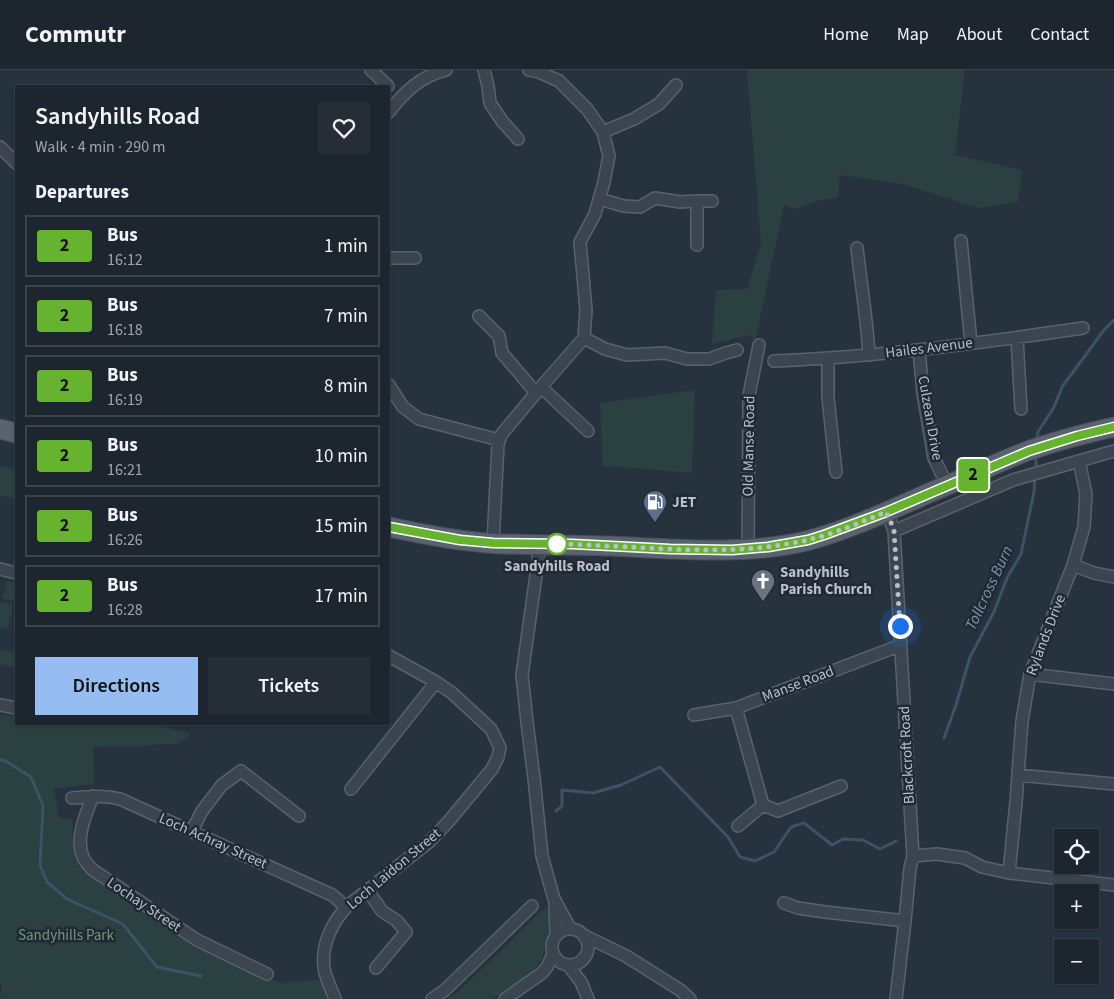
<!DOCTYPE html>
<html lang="en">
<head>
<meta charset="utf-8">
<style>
	body { margin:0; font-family:"Source Sans 3",sans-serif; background:#252e37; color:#f1f3f6; height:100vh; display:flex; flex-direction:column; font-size:19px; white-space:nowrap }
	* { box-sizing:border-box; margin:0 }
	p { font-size:16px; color:#a0a5aa }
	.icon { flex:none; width:28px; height:28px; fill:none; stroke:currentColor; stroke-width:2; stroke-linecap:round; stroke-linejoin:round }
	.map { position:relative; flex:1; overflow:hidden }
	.panel { position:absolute; left:15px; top:15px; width:375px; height:640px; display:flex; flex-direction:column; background:#1d262f; border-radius:0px; box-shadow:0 1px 4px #0004,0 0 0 1px #3b434b }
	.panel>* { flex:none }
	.badge { padding:0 10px; border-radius:4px; font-size:18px; line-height:32px }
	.controls { position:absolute; left:1054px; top:759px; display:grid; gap:10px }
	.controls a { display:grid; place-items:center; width:45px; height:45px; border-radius:0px; background:#1d262f; box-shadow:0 1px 4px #0004,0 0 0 1px #3b434b; font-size:25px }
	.you { position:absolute; width:25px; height:25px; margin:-12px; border:4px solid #fff; border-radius:50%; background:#1a73e8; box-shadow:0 0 0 8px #1a73e833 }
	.map>.badge { position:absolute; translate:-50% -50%; box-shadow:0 0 0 2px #fff }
	h2 { padding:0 20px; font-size:19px; line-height:45px }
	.round { display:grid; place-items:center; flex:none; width:52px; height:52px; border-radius:0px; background:#252e37 }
	.summary { display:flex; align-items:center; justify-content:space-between; height:85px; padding:0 20px }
	h1 { font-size:24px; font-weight:600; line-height:38px }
	.primary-button { display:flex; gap:10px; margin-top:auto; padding:10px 20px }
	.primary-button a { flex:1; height:58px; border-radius:0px; background:#95bdf1; color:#111; font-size:20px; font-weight:600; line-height:58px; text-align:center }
	.primary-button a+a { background:#252e37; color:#f1f3f6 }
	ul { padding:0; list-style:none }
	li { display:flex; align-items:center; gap:15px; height:62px; margin:0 10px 8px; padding:0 10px; border:2px solid #3b434b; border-radius:0px }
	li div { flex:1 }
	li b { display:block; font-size:19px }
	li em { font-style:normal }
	li .badge { min-width:55px; font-weight:700; text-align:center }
	header { display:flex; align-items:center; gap:30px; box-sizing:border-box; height:70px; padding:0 25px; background:#1d262f; border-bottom:1px solid #3b434b }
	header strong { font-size:24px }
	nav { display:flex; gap:28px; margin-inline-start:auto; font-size:18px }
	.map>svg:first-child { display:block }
	.green { fill:#2a4041 }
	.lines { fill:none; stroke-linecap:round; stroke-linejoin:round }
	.stream { stroke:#3e5166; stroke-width:3 }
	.street-casing { stroke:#59626c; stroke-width:14 }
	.primary-casing { stroke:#454d58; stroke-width:21 }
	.street { stroke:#3b444f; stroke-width:11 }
	.primary { stroke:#59636e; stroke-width:19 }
	.line-casing { stroke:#fff; stroke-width:11 }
	.line { stroke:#65b32e; stroke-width:8 }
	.walk { stroke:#b8bfc9; stroke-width:5; stroke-dasharray:0 9 }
	.stop-dot { fill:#fff; stroke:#65b32e; stroke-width:2.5 }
	.labels { text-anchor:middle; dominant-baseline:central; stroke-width:5; stroke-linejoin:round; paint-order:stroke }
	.street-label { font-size:15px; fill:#b8bfc9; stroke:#202934 }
	.poi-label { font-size:15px; font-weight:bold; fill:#b8bfc9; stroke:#202934; text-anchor:start }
	.stop-label { font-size:15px; font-weight:bold; fill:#b8bfc9; stroke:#202934 }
	.park-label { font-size:15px; fill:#709877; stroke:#202934 }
	.water-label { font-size:16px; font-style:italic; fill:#7a92aa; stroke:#202934 }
</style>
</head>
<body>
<header>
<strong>Commutr</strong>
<nav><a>Home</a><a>Map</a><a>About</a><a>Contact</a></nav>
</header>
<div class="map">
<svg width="1114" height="929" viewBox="0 0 1114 929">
	<rect width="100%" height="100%" fill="#27323f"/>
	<path class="green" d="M 747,0 L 965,0 L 955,85 L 1022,100 L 1018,132 L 979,138 L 902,114 L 840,105 L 838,128 L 819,130 L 795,139 L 784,135 L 755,272 L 749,265 L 712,274 L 716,220 L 747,219 L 761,174 Z
		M 695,320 L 692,403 L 610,396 L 603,397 L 600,333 Z
		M 0,396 L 16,400 L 16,429 L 0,425 Z
		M 7,511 L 16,513 L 16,523 L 14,531 L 2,528 Z
		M 1,532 L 13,535 L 7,560 L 0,558 L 0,536 Z
		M 0,579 L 16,583 L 16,598 L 0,594 Z
		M 0,644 L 16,647 L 16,654 L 153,654 L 191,664 L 177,674 L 158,674 L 149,676 L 93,677 L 94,714 L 54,719 L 59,747 L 73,750 C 72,773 73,787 90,804 L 183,868 L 283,914 L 286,912 L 321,910 L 329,929 L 0,929 L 2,913 L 0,913 Z
		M 547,836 L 550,849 L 548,871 L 541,890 L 536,898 L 518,912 L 492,929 L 446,929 L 459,921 Z"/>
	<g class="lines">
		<path class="stream" d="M 1037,370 L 1038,362 L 1054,337 L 1062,317 L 1104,260 L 1114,250
			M 1036,400 L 1036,386
			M 944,668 L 956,635 L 970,587 L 994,542 L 1007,508 L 1021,484 L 1034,422 L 1035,406
			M 0,690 L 4,690 L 31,707 L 43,736 L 40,795 L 47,812 L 67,829 L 123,854 L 157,897 L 201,906
			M 556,741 L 562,736 L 562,720 L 593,723 L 621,715 L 660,697 L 728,767 L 740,787 L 755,791 L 774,782 L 791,757 L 804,753 L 832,775 L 843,769 L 863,770 L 880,779 L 896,771"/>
		<g class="street-casing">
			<path id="street" d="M 371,0 L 388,16
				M 484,0 L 488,16 L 490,33 L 502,51 L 518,69
				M 389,42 C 404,22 421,6 446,0
				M 603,62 L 634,49 L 659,34 L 676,15
				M 0,77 L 16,93
				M 599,129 L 624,136 L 640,137 L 655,128 L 680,132 L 697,131 L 697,175
				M 697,131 L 712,131
				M 961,171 L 971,273
				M 857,178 C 861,214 867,249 869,285
				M 389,188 L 415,188
				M 479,246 L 499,266 L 502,283 L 536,323
				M 584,268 L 605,279 L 627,285 L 665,283 L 687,289 L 709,289 L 726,283 L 737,280
				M 1017,268 L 1021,339
				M 919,280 L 923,323 L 934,388 L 947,415
				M 828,289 L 828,328 L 836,402
				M 774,291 C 878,287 980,273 1083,258
				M 389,315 L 403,337 L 419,349 L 499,370
				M 541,317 L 588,361
				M 887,442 L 894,461 L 913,786 L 910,798 L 905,851 L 896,929
				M 894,461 L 1013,410 L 1114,381
				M 493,473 L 498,374 L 501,365 L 541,317 L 584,268 L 586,240 L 580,172 L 595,144 L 604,112 L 609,86 L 603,62 L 587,39 L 559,11 L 539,2 L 529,0
				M 539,474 L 538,491 L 522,605 L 527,652 L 534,708 L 542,786 L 554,829 L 570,858
				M 748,479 L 749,325 L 759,275
				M 1073,495 L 1094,503 L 1114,507
				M 0,499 L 16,503
				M 1030,604 L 1114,614
				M 0,635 L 16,638
				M 736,638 L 763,735 L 778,741 L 841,716
				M 694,645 L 736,638 L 901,575
				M 1018,705 L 1114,714
				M 351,719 L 436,612
				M 93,726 C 86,744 75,767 83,787 C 85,792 89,796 93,800 L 197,870 L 267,904
				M 72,728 C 88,727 104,725 120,729 L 332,825 L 338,830 L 346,838
				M 738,756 L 763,735
				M 192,761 L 202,741 L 222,715 L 241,701 L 299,746
				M 913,786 L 937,784 L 965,788 L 982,797 L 1009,803 L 1114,815
				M 1009,803 L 1016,732 L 1022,651 L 1030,604 L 1073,495 L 1084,457 L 1086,424 L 1079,391
				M 368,821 L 382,841 L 397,851 L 406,862 L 376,898
				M 555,832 L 556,865
				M 784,833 L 798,838 L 825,842 L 905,851
				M552 877a18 18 0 1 1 36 0a18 18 0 1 1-36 0Z
				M 585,866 L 626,886 L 680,920 L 690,929
				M 568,895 L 581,912 L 588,929
				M 335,929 C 332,921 328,912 325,903 C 319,878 332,850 351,833 L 429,772 L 449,751 L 492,699 L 498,687 L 500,678 L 491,659 L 452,623 L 436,612 L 389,586
				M 432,929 L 445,920 L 532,836
				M 505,929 L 542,903 L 547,897 L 553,884"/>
		</g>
		<g class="primary-casing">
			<path id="primary" d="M 0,359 L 16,363
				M 389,457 C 421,464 453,470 486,473 C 527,476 569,474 610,476 C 673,479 750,486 810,470 C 850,459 891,440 929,423 C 963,409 996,393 1030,380 C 1057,371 1086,363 1114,357"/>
		</g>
		<use href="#street" class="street"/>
		<use href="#primary" class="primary"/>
	</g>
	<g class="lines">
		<g class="line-casing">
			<path id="line" d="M 389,457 L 460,470 L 493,473 L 572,474 L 670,479 L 732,480 L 768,477 L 808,470 L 824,465 L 886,442 L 1029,381 L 1077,366 L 1114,357"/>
		</g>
		<use href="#line" class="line"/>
		<path class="walk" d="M 557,474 L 555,474 C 637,475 727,489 807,470 C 834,464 861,452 886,442 L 893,457 L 894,461 L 900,556"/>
	</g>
	<defs>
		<g id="fuel-pin" transform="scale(1.25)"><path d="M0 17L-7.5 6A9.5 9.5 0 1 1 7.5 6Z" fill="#5c6f8a" stroke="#202934"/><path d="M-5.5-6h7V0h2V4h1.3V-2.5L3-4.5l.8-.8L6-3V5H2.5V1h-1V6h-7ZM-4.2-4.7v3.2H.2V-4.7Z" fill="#fff"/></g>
		<g id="church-pin" transform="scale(1.25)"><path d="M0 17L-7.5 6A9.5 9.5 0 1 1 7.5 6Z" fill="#6b7280" stroke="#202934"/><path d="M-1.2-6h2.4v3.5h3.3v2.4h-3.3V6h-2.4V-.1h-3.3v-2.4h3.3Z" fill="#fff"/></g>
	</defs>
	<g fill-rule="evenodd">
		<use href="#fuel-pin" x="655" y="432"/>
		<use href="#church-pin" x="763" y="511"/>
	</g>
	<circle class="stop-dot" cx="557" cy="474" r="10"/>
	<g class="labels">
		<g class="street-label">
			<text transform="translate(929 278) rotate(-7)">Hailes Avenue</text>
			<text transform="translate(930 348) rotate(80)">Culzean Drive</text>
			<text transform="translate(749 376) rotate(-89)">Old Manse Road</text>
			<text transform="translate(1046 565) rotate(-69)">Rylands Drive</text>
			<text transform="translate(798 614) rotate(-21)">Manse Road</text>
			<text transform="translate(907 685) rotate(-93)">Blackcroft Road</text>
			<text transform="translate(213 771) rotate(24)">Loch Achray Street</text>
			<text transform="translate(394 799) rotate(-40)">Loch Laidon Street</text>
			<text transform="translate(144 835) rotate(34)">Lochay Street</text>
		</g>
		<g class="poi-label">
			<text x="672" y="432">JET</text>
			<text x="780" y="502">Sandyhills<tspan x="780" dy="17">Parish Church</tspan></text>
		</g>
		<g class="stop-label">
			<text x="557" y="496">Sandyhills Road</text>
		</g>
		<g class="park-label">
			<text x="66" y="865">Sandyhills Park</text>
		</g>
		<g class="water-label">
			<text transform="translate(989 518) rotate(-65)">Tollcross Burn</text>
		</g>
	</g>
</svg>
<div class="controls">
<a><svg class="icon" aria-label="locate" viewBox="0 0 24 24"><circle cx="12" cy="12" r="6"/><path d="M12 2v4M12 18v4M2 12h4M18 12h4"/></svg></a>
<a>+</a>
<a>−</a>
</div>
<div class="you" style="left:900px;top:556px"></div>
<b class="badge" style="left:973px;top:405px;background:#65b32e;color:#111">2</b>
<section class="panel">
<div class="summary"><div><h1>Sandyhills Road</h1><p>Walk · 4 min · 290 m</p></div><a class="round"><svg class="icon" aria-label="heart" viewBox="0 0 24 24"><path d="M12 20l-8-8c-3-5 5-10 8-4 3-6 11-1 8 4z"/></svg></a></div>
<h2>Departures</h2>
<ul>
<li><span class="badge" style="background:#65b32e;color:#111">2</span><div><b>Bus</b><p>16:12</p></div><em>1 min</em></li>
<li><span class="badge" style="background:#65b32e;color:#111">2</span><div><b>Bus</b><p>16:18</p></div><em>7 min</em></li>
<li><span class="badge" style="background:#65b32e;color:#111">2</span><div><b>Bus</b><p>16:19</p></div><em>8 min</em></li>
<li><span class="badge" style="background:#65b32e;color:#111">2</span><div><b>Bus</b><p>16:21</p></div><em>10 min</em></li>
<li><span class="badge" style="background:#65b32e;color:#111">2</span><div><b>Bus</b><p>16:26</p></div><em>15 min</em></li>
<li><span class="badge" style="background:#65b32e;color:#111">2</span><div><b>Bus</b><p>16:28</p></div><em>17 min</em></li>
</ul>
<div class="primary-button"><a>Directions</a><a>Tickets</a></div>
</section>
</div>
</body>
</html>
